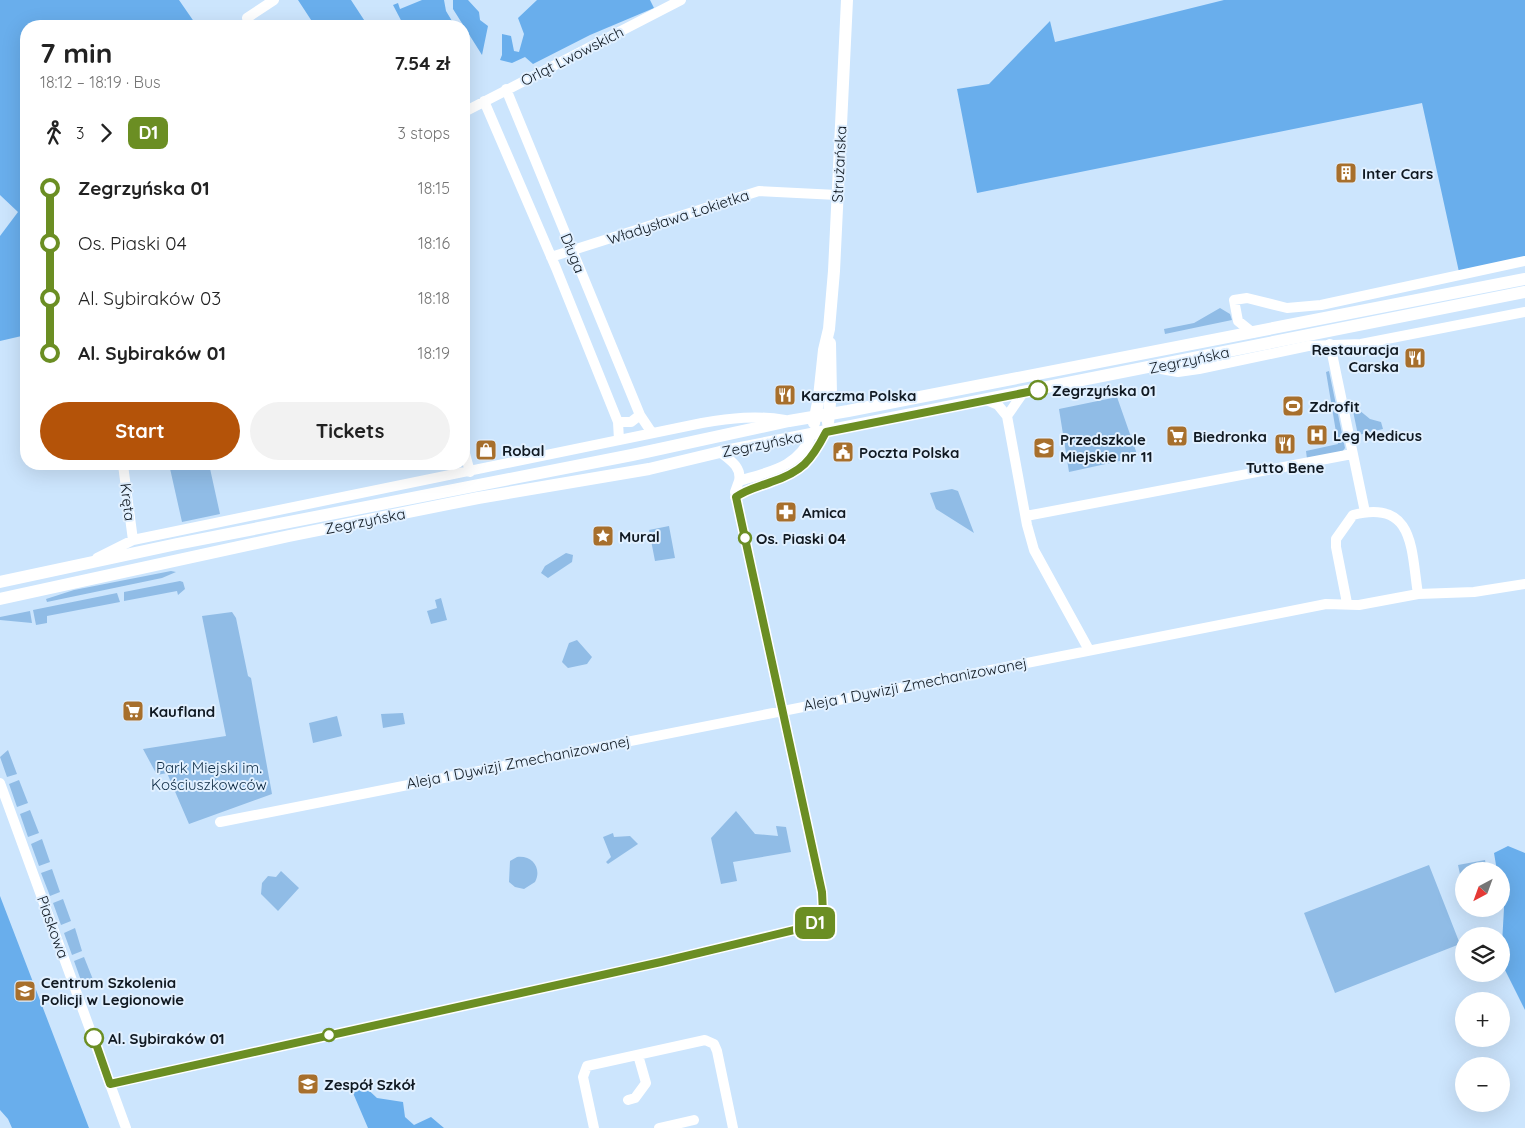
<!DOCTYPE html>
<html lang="en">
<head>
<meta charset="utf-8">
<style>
	body { margin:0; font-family:Quicksand,sans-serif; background:#f2f2f2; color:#222; height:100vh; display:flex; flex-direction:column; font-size:19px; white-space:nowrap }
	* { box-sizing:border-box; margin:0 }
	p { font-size:16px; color:#767676 }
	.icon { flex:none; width:28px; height:28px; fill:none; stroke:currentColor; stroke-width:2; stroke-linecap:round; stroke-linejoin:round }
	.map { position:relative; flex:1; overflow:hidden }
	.drawer { position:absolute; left:20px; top:20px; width:450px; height:450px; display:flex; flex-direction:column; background:#fff; border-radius:20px; box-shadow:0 5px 20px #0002 }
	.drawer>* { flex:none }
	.badge { padding:0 10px; border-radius:8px; font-size:18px; line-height:32px }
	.needle { width:32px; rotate:221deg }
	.controls { position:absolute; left:1455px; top:862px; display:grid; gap:10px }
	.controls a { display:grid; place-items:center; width:55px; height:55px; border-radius:50%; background:#fff; box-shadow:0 5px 20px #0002; font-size:25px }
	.map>.badge { position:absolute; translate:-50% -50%; box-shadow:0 0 0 2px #fff }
	.legs { display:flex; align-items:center; gap:8px; height:55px; padding:0 20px; font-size:16px }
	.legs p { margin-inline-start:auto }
	.head { display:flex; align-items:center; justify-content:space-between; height:85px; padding:0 20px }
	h1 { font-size:28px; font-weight:700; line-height:38px }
	.button { display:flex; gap:10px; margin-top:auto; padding:10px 20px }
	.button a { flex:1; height:58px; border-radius:30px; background:#b45309; color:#fff; font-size:20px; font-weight:700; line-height:58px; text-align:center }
	.button a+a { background:#f2f2f2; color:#222 }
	ul { padding:0 20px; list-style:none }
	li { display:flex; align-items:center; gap:18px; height:55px; font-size:19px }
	li i { display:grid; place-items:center; width:8px; height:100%; margin:0 6px; background:currentColor }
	li i::after { content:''; width:12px; height:12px; margin:-6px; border:4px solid; border-radius:50%; background:#fff }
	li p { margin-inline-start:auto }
	li:first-child i { background:linear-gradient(#0000 50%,currentColor 0) }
	li:last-child i { background:linear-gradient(currentColor 50%,#0000 0) }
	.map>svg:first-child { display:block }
	.green { fill:#90bce6 }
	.forest { fill:#69aeec }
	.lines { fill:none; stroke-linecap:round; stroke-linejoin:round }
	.minor { stroke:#fff; stroke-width:10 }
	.major { stroke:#fff; stroke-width:12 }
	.line-1-casing { stroke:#fff; stroke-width:11 }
	.line-1 { stroke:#6b8e23; stroke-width:8 }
	.stop-1-dot { fill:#fff; stroke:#6b8e23; stroke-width:2.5 }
	.labels { text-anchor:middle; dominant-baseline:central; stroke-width:4; stroke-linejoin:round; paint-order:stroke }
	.street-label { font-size:15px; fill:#101922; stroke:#e1f0ff }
	.poi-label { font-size:15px; font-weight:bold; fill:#101922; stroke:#e1f0ff; text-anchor:start }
	.stop-label { font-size:15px; font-weight:bold; fill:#101922; stroke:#e1f0ff; text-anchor:start }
	.park-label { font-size:15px; fill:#0f2c45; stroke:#e1f0ff }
</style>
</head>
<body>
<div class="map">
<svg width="1525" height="1128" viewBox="0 0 1525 1128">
	<rect width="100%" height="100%" fill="#cce5fd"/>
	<path class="green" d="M 1220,308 L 1230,314 L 1232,320 L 1165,334 L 1164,329 L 1194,323 Z
		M 1329,371 L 1345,448 L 1342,452 L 1307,459 L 1306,451 L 1338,444 L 1326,372 Z
		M 1117,397 L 1138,457 L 1069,472 L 1059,409 Z
		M 1359,410 L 1370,419 L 1381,422 L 1383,429 L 1358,435 L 1353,411 Z
		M 169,464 L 209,464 L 220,514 L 182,522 Z
		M 952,489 L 958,491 L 974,533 L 936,509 L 930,493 Z
		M 669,526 L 675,558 L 655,561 L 649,530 Z
		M 566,553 L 573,555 L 572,562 L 548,578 L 541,573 L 545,566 Z
		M 171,571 L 176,572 L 162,578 L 47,602 L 46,599 L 74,590 Z
		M 180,581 L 183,582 L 185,589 L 178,595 L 177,591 L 124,601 L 124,592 Z
		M 117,593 L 120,602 L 47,616 L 47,623 L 36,625 L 33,610 Z
		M 441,598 L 447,620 L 431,624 L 427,611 L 437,608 L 435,600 Z
		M 30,611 L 32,623 L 0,620 L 0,617 Z
		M 232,612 L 236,618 L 248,676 L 251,678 L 272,794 L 189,824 L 167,773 L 157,775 L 143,749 L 226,736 L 202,616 Z
		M 577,640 L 592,657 L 587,664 L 568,668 L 562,662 L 569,643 Z
		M 403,713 L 405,724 L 383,728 L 381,714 Z
		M 337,716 L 342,736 L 313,743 L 309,723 Z
		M 8,750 L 17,774 L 7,777 L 0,757 Z
		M 19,780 L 28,803 L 17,807 L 9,784 Z
		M 30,810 L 39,833 L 28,837 L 20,814 Z
		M 736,811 L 755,834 L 778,836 L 776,826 L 786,827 L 791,852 L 733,862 L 737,881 L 721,884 L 711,838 Z
		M 613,833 L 614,837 L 630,836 L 638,844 L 608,864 L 606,862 L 611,857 L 603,837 Z
		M 42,839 L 50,862 L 39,866 L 31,844 Z
		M 517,857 C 533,855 542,869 535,882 L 524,889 L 515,887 L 509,882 L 510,861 Z
		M 1485,860 L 1487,871 L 1464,871 L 1464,893 L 1458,865 Z
		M 1429,865 L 1460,944 L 1335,993 L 1304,913 Z
		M 52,869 L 60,892 L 50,896 L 41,873 Z
		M 281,871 L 299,888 L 278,911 L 261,894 L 262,883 L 268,876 L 276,877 Z
		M 63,899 L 71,921 L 61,925 L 53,903 Z
		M 75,928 L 82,951 L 72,955 L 64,933 Z
		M 84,957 L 94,982 L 83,986 L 74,961 Z"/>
	<path class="forest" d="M 0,0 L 179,0 L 197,26 L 26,26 L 26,335 L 0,341 L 0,236 L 18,212 L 0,195 Z
		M 298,0 L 351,0 L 368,26 L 315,26 Z
		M 422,0 L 444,0 L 446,11 L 455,26 L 404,26 L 393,5 L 398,3 L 400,9 Z
		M 453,0 L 468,0 L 479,12 L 480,20 L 488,26 L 482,55 L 453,9 Z
		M 537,0 L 650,0 L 654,8 L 590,35 L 533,64 L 525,57 L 512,63 L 500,60 L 502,55 L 502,34 L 511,36 L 514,51 L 519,52 L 524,34 L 518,18 Z
		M 1224,0 L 1525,0 L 1525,258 L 1459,272 L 1422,103 L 977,193 L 957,89 L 989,84 L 1050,21 L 1055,42 Z
		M 1508,846 L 1525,853 L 1525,1010 L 1501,962 L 1504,908 L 1501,871 L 1497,871 L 1494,853 Z
		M 0,896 L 89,1128 L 12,1128 L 8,1119 L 0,1110 Z
		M 363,1085 L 377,1098 L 403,1102 L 405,1117 L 414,1125 L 431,1117 L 444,1128 L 368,1128 L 353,1093 Z"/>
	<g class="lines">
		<path class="minor" d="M 247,18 L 274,0
			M 506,89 L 640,415 L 652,433
			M 484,101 L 556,268 L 618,422 L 619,440
			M 464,112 L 681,0
			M 551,257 L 759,191 L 837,195
			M 1253,333 L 1238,321 L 1234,300 L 1247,298 L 1287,308 L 1321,305 L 1525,261
			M 1330,344 L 1365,512
			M 1155,368 L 1178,372 L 1199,369 L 1308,346 L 1361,344 L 1525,312
			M 986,400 L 998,405 L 1007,416 L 1027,525 L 1034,550 L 1089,650
			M 1007,416 L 1023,393
			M 618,422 L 631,422 L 640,415
			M 464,450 L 470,472
			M 720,452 C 730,460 742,467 739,481
			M 123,465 L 133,540
			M 735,497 C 747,489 758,487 771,482 C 802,472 811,461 825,432
			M 1026,516 L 1352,454
			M 97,558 L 133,540 L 702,423 C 731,418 757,415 785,420
			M 1347,603 L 1336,547 L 1336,539 L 1353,515 C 1415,499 1411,550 1418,594
			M 0,783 L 126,1128
			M 220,822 L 1326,604 L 1359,605 L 1418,594 L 1474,592 L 1525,584
			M 110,1084 L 661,962 L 811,926 L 823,913 L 822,893 L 735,492 L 739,481 C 768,472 800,467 811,435
			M 628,1100 L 635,1098 L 646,1083 L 638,1055
			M 594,1128 L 583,1077 L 587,1066 L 705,1040 L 714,1044 L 717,1051 L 733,1128
			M 659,1128 L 694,1120"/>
		<path class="major" d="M 814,423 L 819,397 L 824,350 L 829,329 L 834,271 L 847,0
			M 828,423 L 831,394 L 830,343
			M 0,582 L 177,544 L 632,455 L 789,421 L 848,411 L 1525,279
			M 0,599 L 289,536 L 478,498 L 649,469 L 720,452 L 1525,292"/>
	</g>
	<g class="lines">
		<g class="line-1-casing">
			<path id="line-1" d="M 94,1038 L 110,1084 L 661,962 L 811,926 L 823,913 L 822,892 L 736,497 C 747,489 758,487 771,482 C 802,472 811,461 826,432 L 1038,390"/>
		</g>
		<use href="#line-1" class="line-1"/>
	</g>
	<defs>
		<g id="building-square" transform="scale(1.125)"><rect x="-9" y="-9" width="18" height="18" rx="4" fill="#a76f2c" stroke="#e1f0ff"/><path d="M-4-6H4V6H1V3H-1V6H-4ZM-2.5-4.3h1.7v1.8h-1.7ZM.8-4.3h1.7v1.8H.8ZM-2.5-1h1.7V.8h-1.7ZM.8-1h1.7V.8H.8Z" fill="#fff"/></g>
		<g id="restaurant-square" transform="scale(1.125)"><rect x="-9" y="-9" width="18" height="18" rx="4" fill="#a76f2c" stroke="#e1f0ff"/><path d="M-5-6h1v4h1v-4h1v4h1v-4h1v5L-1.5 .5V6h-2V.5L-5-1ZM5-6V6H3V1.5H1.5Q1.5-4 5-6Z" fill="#fff"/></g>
		<g id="stadium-square" transform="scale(1.125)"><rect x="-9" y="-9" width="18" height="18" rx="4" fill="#a76f2c" stroke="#e1f0ff"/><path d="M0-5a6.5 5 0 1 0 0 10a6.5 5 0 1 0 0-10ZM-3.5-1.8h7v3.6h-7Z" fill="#fff"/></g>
		<g id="hospital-square" transform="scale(1.125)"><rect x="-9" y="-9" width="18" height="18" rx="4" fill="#a76f2c" stroke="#e1f0ff"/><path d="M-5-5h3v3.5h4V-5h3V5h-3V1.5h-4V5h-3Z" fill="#fff"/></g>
		<g id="supermarket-square" transform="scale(1.125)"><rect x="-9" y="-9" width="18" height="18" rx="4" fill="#a76f2c" stroke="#e1f0ff"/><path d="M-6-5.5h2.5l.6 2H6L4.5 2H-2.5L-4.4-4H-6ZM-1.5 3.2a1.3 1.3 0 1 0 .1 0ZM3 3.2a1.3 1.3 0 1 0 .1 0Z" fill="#fff"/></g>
		<g id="school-square" transform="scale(1.125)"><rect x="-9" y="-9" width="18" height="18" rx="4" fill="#a76f2c" stroke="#e1f0ff"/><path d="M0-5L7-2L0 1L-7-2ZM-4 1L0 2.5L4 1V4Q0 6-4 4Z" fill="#fff"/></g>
		<g id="shop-square" transform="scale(1.125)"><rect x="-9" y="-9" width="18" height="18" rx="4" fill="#a76f2c" stroke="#e1f0ff"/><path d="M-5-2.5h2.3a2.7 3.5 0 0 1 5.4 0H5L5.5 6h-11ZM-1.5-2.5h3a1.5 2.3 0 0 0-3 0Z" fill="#fff"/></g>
		<g id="civic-square" transform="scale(1.125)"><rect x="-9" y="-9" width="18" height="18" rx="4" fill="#a76f2c" stroke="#e1f0ff"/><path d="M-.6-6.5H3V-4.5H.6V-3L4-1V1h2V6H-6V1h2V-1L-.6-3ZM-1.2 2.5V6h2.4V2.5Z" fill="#fff"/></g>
		<g id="pharmacy-square" transform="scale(1.125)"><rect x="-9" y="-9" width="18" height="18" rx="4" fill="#a76f2c" stroke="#e1f0ff"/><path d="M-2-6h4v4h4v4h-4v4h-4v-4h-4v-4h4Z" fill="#fff"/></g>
		<g id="sight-square" transform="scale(1.125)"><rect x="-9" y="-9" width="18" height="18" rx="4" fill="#a76f2c" stroke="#e1f0ff"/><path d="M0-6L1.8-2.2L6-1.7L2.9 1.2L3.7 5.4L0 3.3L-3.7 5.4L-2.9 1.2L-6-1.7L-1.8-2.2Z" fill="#fff"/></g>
		<g id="university-square" transform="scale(1.125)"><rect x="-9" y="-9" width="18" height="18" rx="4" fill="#a76f2c" stroke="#e1f0ff"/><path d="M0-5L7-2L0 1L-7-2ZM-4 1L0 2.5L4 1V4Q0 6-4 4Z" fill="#fff"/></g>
	</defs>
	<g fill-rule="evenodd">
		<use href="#building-square" x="1346" y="173"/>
		<use href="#restaurant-square" x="1415" y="358"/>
		<use href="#restaurant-square" x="785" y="395"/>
		<use href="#stadium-square" x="1293" y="406"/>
		<use href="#hospital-square" x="1317" y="435"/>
		<use href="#supermarket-square" x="1177" y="436"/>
		<use href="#restaurant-square" x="1285" y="444"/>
		<use href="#school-square" x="1044" y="448"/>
		<use href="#shop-square" x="486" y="450"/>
		<use href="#civic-square" x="843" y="452"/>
		<use href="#pharmacy-square" x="786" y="512"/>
		<use href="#sight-square" x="603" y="536"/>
		<use href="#supermarket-square" x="133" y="711"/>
		<use href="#university-square" x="25" y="991"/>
		<use href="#school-square" x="308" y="1084"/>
	</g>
	<g class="stop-1-dot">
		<circle cx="1038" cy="390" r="9"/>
		<circle cx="745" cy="538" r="6"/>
		<circle cx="329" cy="1035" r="6"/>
		<circle cx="94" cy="1038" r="9"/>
	</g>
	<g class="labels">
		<g class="street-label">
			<text transform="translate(572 56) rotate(-27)">Orląt Lwowskich</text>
			<text transform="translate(839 164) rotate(-87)">Strużańska</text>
			<text transform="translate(678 217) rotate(-18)">Władysława Łokietka</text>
			<text transform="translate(573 253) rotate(68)">Długa</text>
			<text transform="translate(1189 360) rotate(-12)">Zegrzyńska</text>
			<text transform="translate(762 444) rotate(-11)">Zegrzyńska</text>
			<text transform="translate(128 502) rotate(83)">Kręta</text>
			<text transform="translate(365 521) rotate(-11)">Zegrzyńska</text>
			<text transform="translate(915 684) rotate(-11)">Aleja 1 Dywizji Zmechanizowanej</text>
			<text transform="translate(518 762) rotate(-11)">Aleja 1 Dywizji Zmechanizowanej</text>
			<text transform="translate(53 927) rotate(70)">Piaskowa</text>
		</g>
		<g class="poi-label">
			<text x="1362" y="173">Inter Cars</text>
			<text x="1399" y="349" text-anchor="end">Restauracja<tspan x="1399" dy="17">Carska</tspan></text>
			<text x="801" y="395">Karczma Polska</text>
			<text x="1309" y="406">Zdrofit</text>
			<text x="1333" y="435">Leg Medicus</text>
			<text x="1193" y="436">Biedronka</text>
			<text x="1060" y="439">Przedszkole<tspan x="1060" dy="17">Miejskie nr 11</tspan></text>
			<text x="502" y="450">Robal</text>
			<text x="859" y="452">Poczta Polska</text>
			<text x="1285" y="467" text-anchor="middle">Tutto Bene</text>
			<text x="802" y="512">Amica</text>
			<text x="619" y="536">Mural</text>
			<text x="149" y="711">Kaufland</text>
			<text x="41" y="982">Centrum Szkolenia<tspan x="41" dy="17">Policji w Legionowie</tspan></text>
			<text x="324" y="1084">Zespół Szkół</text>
		</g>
		<g class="stop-label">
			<text x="1052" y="390">Zegrzyńska 01</text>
			<text x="756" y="538">Os. Piaski 04</text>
			<text x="108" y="1038">Al. Sybiraków 01</text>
		</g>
		<g class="park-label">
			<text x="209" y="767">Park Miejski im.<tspan x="209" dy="17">Kościuszkowców</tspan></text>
		</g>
	</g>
</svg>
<div class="controls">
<a><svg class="needle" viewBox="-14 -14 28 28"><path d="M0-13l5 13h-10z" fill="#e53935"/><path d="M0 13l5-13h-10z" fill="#767676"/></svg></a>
<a><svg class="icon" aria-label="layers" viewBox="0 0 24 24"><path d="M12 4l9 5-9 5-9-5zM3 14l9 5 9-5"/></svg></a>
<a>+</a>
<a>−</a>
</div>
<b class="badge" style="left:815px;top:923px;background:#6b8e23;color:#fff">D1</b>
<section class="drawer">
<div class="head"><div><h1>7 min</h1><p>18:12 – 18:19 · Bus</p></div><b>7.54 zł</b></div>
<div class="legs"><svg class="icon" aria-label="walk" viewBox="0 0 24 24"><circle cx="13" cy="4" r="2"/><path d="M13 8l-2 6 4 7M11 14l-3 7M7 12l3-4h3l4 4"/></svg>3<svg class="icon" aria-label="forward" viewBox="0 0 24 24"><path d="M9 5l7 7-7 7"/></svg><b class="badge" style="background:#6b8e23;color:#fff">D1</b><p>3 stops</p></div>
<ul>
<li><i style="color:#6b8e23"></i><b>Zegrzyńska 01</b><p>18:15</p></li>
<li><i style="color:#6b8e23"></i><span>Os. Piaski 04</span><p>18:16</p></li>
<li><i style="color:#6b8e23"></i><span>Al. Sybiraków 03</span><p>18:18</p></li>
<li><i style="color:#6b8e23"></i><b>Al. Sybiraków 01</b><p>18:19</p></li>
</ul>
<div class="button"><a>Start</a><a>Tickets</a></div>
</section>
</div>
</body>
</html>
